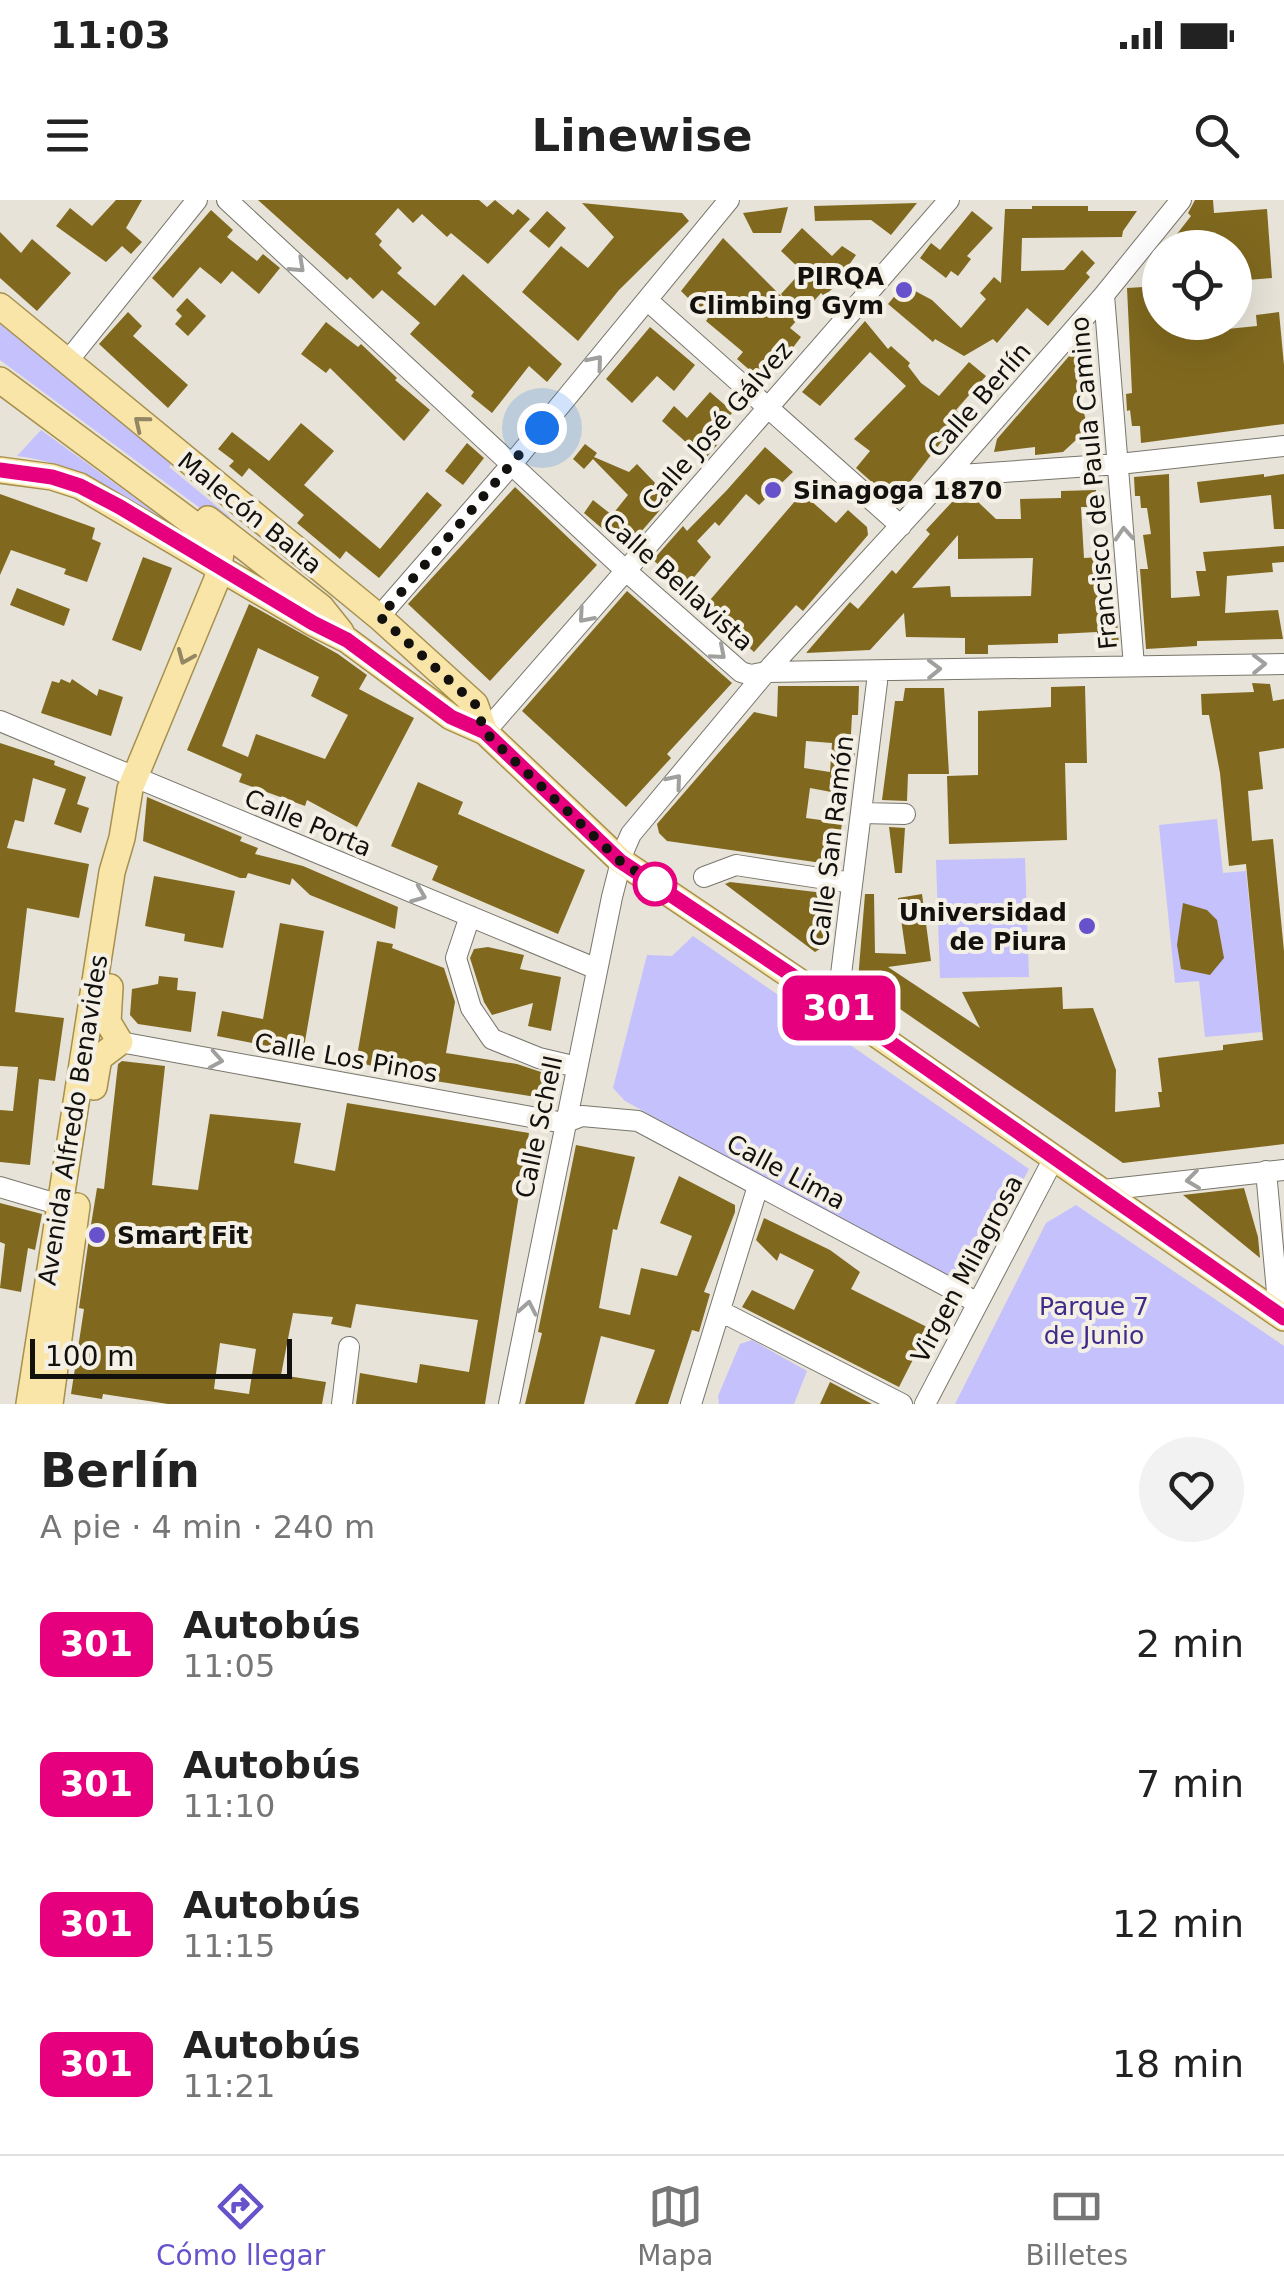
<!DOCTYPE html>
<html lang="es">
<head>
<meta charset="utf-8">
<style>
	body { margin:0; font-family:"DejaVu Sans",sans-serif; background:#f2f2f2; color:#222; height:100vh; display:flex; flex-direction:column; font-size:38px; white-space:nowrap }
	* { box-sizing:border-box; margin:0 }
	p { font-size:32px; color:#767676 }
	.icon { flex:none; width:55px; height:55px; fill:none; stroke:currentColor; stroke-width:2; stroke-linecap:round; stroke-linejoin:round }
	.map { position:relative; height:1204px; overflow:hidden }
	.panel { display:flex; flex-direction:column; background:#fff; flex:1 }
	.panel>* { flex:none }
	.badge { padding:0 20px; border-radius:15px; font-size:35px; line-height:65px }
	.fabs { position:absolute; left:1142px; top:30px; display:grid; gap:20px }
	.fabs a { display:grid; place-items:center; width:110px; height:110px; border-radius:50%; background:#fff; box-shadow:0 10px 40px #0002; font-size:50px }
	.scale { position:absolute; left:30px; bottom:25px; width:262px; box-sizing:border-box; padding-left:10px; border:5px solid #12110d; border-top:0; font-size:28px; line-height:35px; white-space:nowrap; color:#12110d; -webkit-text-stroke:8px #f4f0e5; paint-order:stroke }
	.you { position:absolute; width:50px; height:50px; margin:-25px; border:8px solid #fff; border-radius:50%; background:#1a73e8; box-shadow:0 0 0 15px #1a73e833 }
	.map>.badge { position:absolute; translate:-50% -50%; box-shadow:0 0 0 5px #fff }
	.round { display:grid; place-items:center; flex:none; width:105px; height:105px; border-radius:52px; background:#f2f2f2 }
	.headline { display:flex; align-items:center; justify-content:space-between; height:170px; padding:0 40px }
	h1 { font-size:48px; font-weight:600; line-height:75px }
	ul { padding:0; list-style:none }
	li { display:flex; align-items:center; gap:30px; height:140px; padding:0 40px }
	li div { flex:1 }
	li b { display:block; font-size:38px }
	li em { font-style:normal }
	li .badge { min-width:110px; font-weight:700; text-align:center }
	.status { display:flex; justify-content:space-between; align-items:center; height:70px; padding:0 50px; background:#fff; direction:ltr }
	.status svg { height:28px; fill:currentColor }
	header { display:flex; justify-content:space-between; align-items:center; height:130px; padding:0 40px; background:#fff; font-size:45px; font-weight:600 }
	.tabs { display:flex; justify-content:space-around; align-items:center; height:140px; border-top:2px solid #e0e0e0; background:#fff; font-size:28px; color:#767676 }
	.tabs a { display:grid; justify-items:center; gap:5px }
	.tabs .active { color:#6752cb }
	.map>svg:first-child { display:block }
	.green { fill:#c4c1fc }
	.building { fill:#80691e; fill-rule:evenodd }
	.lines { fill:none; stroke-linecap:round; stroke-linejoin:round }
	.minor-casing { stroke:#79766c; stroke-width:22 }
	.major-casing { stroke:#a6904d; stroke-width:28 }
	.minor { stroke:#fff; stroke-width:20 }
	.major { stroke:#fae5a9; stroke-width:25 }
	.oneway { stroke:#a0a09e }
	.oneway2 { stroke:#928663 }
	.line-casing { stroke:#fff; stroke-width:22 }
	.line { stroke:#e6007e; stroke-width:15 }
	.walk { stroke:#12110d; stroke-width:10; stroke-dasharray:0 18 }
	.poi-dot { fill:#6752cb; stroke:#f4f0e5; stroke-width:4 }
	.stop-dot { fill:#fff; stroke:#e6007e; stroke-width:5 }
	.labels { text-anchor:middle; dominant-baseline:central; stroke-width:8; stroke-linejoin:round; paint-order:stroke }
	.poi-label { font-size:25px; font-weight:bold; fill:#12110d; stroke:#f4f0e5; text-anchor:end }
	.street-label { font-size:25px; fill:#12110d; stroke:#f4f0e5 }
	.park-label { font-size:25px; fill:#3f2b8a; stroke:#f4f0e5 }
</style>
</head>
<body>
<div class="status"><b>11:03</b><svg viewBox="0 0 49 12"><path d="M0 12V9h3v3zM5 12V6h3v6zM10 12V3h3v9zM15 12V0h3v12zM26 1h20v11H26zM47 4h2v5h-2z"/></svg></div>
<header><svg class="icon" aria-label="menu" viewBox="0 0 24 24"><path d="M4 6h16M4 12h16M4 18h16"/></svg>Linewise<svg class="icon" aria-label="search" viewBox="0 0 24 24"><circle cx="10" cy="10" r="6"/><path d="M15 15l6 6"/></svg></header>
<div class="map">
<svg width="1284" height="1204" viewBox="0 0 1284 1204">
	<rect width="100%" height="100%" fill="#e7e3d8"/>
	<path class="green" d="M 0,121 L 173,262 L 169,267 L 230,317 L 223,325 L 0,160 Z
		M 41,230 L 171,324 C 120,294 76,263 17,256 Z
		M 1217,619 L 1223,673 L 1246,671 L 1262,832 L 1205,837 L 1199,781 L 1175,783 L 1159,625 Z
		M 1025,658 L 1029,777 L 940,778 L 936,660 Z
		M 693,736 L 1029,969 L 967,1084 L 961,1086 L 625,901 L 613,888 L 647,755 L 672,756 Z
		M 1076,1005 L 1284,1146 L 1284,1204 L 955,1204 L 1046,1023 Z
		M 752,1140 L 807,1171 L 794,1204 L 719,1204 L 718,1196 L 740,1144 Z"/>
	<path class="building" d="M 116,0 L 142,0 L 126,28 L 142,42 L 131,54 L 122,46 L 106,62 L 56,26 L 70,8 L 92,26 Z
		M 258,0 L 479,0 L 487,7 L 495,0 L 513,15 L 518,9 L 530,19 L 488,64 L 451,33 L 447,37 L 422,14 L 413,23 L 398,8 L 375,34 L 382,41 L 379,45 L 402,68 L 397,73 L 435,106 L 463,74 L 562,164 L 547,182 L 529,166 L 492,213 L 471,196 L 474,192 L 410,134 L 420,123 L 382,90 L 373,99 L 350,77 L 347,80 Z
		M 1195,0 L 1213,0 L 1214,13 L 1267,9 L 1272,78 L 1235,81 L 1235,48 L 1228,48 L 1216,37 L 1208,48 L 1166,48 L 1191,16 L 1188,13 Z
		M 582,3 L 682,13 L 689,21 L 619,90 L 578,141 L 522,92 L 561,46 L 588,68 L 614,37 Z
		M 917,3 L 891,35 L 871,20 L 815,21 L 814,6 Z
		M 1032,6 L 1088,6 L 1088,11 L 1137,11 L 1123,31 L 1122,37 L 1022,38 L 1021,71 L 1064,70 L 1082,50 L 1095,63 L 1086,73 L 1090,77 L 1048,126 L 1027,108 L 997,143 L 993,139 L 964,156 L 935,139 L 933,142 L 888,104 L 904,85 L 932,100 L 961,128 L 986,99 L 980,93 L 994,77 L 1001,83 L 1005,9 L 1032,9 Z
		M 788,7 L 781,33 L 753,33 L 743,13 Z
		M 211,10 L 233,30 L 227,37 L 257,61 L 263,54 L 280,68 L 259,94 L 232,71 L 221,84 L 200,67 L 173,98 L 152,78 Z
		M 547,11 L 566,28 L 549,48 L 529,31 Z
		M 972,11 L 993,28 L 967,56 L 971,59 L 958,76 L 951,71 L 946,78 L 920,58 L 931,43 L 940,50 Z
		M 802,28 L 832,56 L 842,46 L 856,55 L 832,89 L 824,96 L 821,93 L 790,128 L 801,137 L 785,158 L 781,155 L 767,172 L 753,173 L 737,159 L 743,152 L 706,121 L 708,118 L 681,91 L 723,38 L 785,100 L 781,94 L 802,71 L 781,51 Z
		M 0,32 L 21,53 L 32,39 L 71,73 L 37,111 L 0,78 Z
		M 1160,86 L 1160,122 L 1227,122 L 1227,129 L 1257,126 L 1256,115 L 1279,112 L 1284,165 L 1284,224 L 1141,243 L 1140,226 L 1132,226 L 1130,210 L 1127,211 L 1126,194 L 1132,193 L 1127,88 Z
		M 187,98 L 206,116 L 188,136 L 175,124 L 182,116 L 176,110 Z
		M 128,112 L 142,126 L 133,136 L 188,185 L 168,208 L 99,144 Z
		M 865,121 L 888,149 L 891,146 L 910,163 L 908,166 L 921,183 L 939,196 L 969,162 L 986,176 L 956,210 L 968,220 L 949,246 L 942,241 L 896,300 L 892,300 L 856,268 L 870,251 L 854,239 L 906,186 L 870,152 L 820,206 L 802,192 Z
		M 326,122 L 358,147 L 361,144 L 397,178 L 395,180 L 430,210 L 404,241 L 330,168 L 326,173 L 301,154 Z
		M 650,127 L 695,165 L 674,191 L 657,176 L 632,203 L 606,179 Z
		M 1090,132 L 1092,162 L 1079,154 L 1077,185 L 1088,229 L 1063,252 L 1035,255 L 1035,247 L 994,252 L 997,239 Z
		M 710,192 L 733,212 L 709,238 L 717,245 L 705,259 L 662,221 L 674,206 L 687,218 Z
		M 301,223 L 334,251 L 304,285 L 380,349 L 427,292 L 442,305 L 379,378 L 346,351 L 340,359 L 297,323 L 304,315 L 249,268 L 242,277 L 229,266 L 234,261 L 218,249 L 232,232 L 269,261 Z
		M 467,243 L 484,258 L 463,285 L 445,271 Z
		M 585,244 L 597,253 L 594,257 L 629,272 L 637,264 L 657,285 L 660,283 L 674,294 L 626,349 L 584,313 L 593,300 L 612,315 L 628,295 L 593,259 L 584,269 L 573,259 Z
		M 765,247 L 793,272 L 759,305 L 746,294 L 719,326 L 715,322 L 697,341 L 711,357 L 685,388 L 653,360 L 683,326 L 687,331 L 727,290 Z
		M 1169,274 L 1171,398 L 1200,396 L 1196,371 L 1206,371 L 1203,352 L 1284,346 L 1284,362 L 1272,363 L 1273,372 L 1227,376 L 1225,413 L 1278,410 L 1283,439 L 1197,441 L 1197,446 L 1146,449 L 1140,369 L 1148,369 L 1143,335 L 1151,334 L 1147,308 L 1141,308 L 1140,296 L 1135,296 L 1134,277 Z
		M 1264,274 L 1264,277 L 1284,274 L 1284,329 L 1274,329 L 1271,295 L 1200,303 L 1197,282 Z
		M 515,287 L 597,365 L 490,481 L 408,404 Z
		M 1096,290 L 1096,307 L 1081,307 L 1084,358 L 1100,357 L 1100,411 L 1116,410 L 1119,445 L 1098,447 L 1097,432 L 1058,434 L 1058,443 L 988,445 L 988,454 L 965,454 L 965,438 L 906,437 L 904,413 L 870,450 L 806,453 L 850,402 L 858,409 L 892,370 L 896,374 L 930,334 L 926,330 L 952,302 L 972,303 L 976,300 L 996,319 L 1021,319 L 1020,299 L 1061,298 L 1061,291 ZM 958,335 L 958,359 L 1033,358 L 1031,396 L 951,397 L 950,386 L 912,388 Z
		M 802,293 L 836,323 L 848,310 L 867,327 L 868,335 L 803,411 L 796,405 L 754,452 L 704,407 Z
		M 0,294 L 95,328 L 92,339 L 101,343 L 87,382 L 64,374 L 66,369 L 11,350 L 0,375 Z
		M 143,357 L 172,368 L 141,451 L 112,440 Z
		M 17,388 L 70,409 L 64,426 L 10,405 Z
		M 627,391 L 732,483 L 667,554 L 671,558 L 626,607 L 522,511 Z
		M 249,404 L 338,454 L 367,475 L 359,489 L 414,518 L 357,627 L 307,600 L 305,606 L 239,582 L 242,574 L 187,550 ZM 258,448 L 319,477 L 311,496 L 348,515 L 325,559 L 256,534 L 248,557 L 222,546 Z
		M 61,479 L 70,483 L 72,479 L 97,496 L 99,489 L 123,497 L 111,536 L 41,513 L 52,481 L 59,483 Z
		M 1252,483 L 1270,484 L 1273,501 L 1284,499 L 1284,548 L 1259,552 L 1263,589 L 1248,591 L 1252,641 L 1273,639 L 1284,751 L 1284,944 L 1123,963 L 858,780 L 865,694 L 874,694 L 875,753 L 906,754 L 898,698 L 922,694 L 931,761 L 888,767 L 980,828 L 962,792 L 1062,787 L 1063,809 L 1093,808 L 1116,870 L 1115,912 L 1160,907 L 1158,892 L 1162,892 L 1158,858 L 1223,850 L 1223,845 L 1263,840 L 1246,664 L 1229,666 L 1220,573 L 1209,515 L 1202,515 L 1201,494 L 1254,492 Z
		M 778,486 L 859,486 L 858,515 L 852,515 L 850,551 L 855,552 L 847,595 L 810,588 L 806,618 L 842,623 L 836,665 L 667,641 L 659,633 L 657,624 L 754,512 L 777,517 ZM 806,541 L 832,543 L 830,572 L 804,568 Z
		M 1085,486 L 1087,563 L 1065,563 L 1067,640 L 949,644 L 947,576 L 978,575 L 978,511 L 1051,507 L 1051,487 Z
		M 905,488 L 944,488 L 949,574 L 908,574 L 907,601 L 882,600 L 895,501 L 903,501 Z
		M 0,543 L 55,561 L 54,565 L 86,577 L 77,604 L 89,608 L 81,633 L 54,624 L 66,589 L 33,578 L 24,622 L 15,620 L 7,648 L 89,664 L 79,718 L 27,708 L 15,812 L 64,818 L 55,881 L 39,879 L 30,965 L 0,962 L 0,910 L 13,911 L 18,867 L 0,866 Z
		M 418,582 L 463,602 L 458,614 L 585,670 L 558,734 L 432,680 L 438,666 L 391,646 Z
		M 147,597 L 242,637 L 240,641 L 258,648 L 255,654 L 303,666 L 398,707 L 395,729 L 310,695 L 292,678 L 290,685 L 248,673 L 246,678 L 240,678 L 143,641 Z
		M 889,627 L 905,628 L 902,673 L 895,673 Z
		M 154,676 L 235,691 L 223,748 L 184,741 L 185,734 L 145,726 Z
		M 730,682 L 833,694 L 836,697 L 829,743 L 815,752 L 725,684 Z
		M 1183,703 L 1207,710 L 1217,720 L 1224,758 L 1210,775 L 1181,769 L 1177,745 Z
		M 280,723 L 324,731 L 303,853 L 217,836 L 222,811 L 263,819 Z
		M 377,741 L 393,744 L 392,748 L 444,768 L 455,802 L 446,853 L 517,864 L 547,874 L 542,898 L 429,880 L 356,862 Z
		M 488,747 L 524,755 L 520,769 L 561,777 L 551,831 L 528,826 L 533,803 L 492,815 L 484,802 L 470,758 L 474,749 Z
		M 159,776 L 178,778 L 177,790 L 196,792 L 191,832 L 138,824 L 130,815 L 132,789 L 158,784 Z
		M 122,861 L 165,866 L 152,985 L 198,990 L 210,914 L 301,923 L 294,963 L 335,971 L 347,903 L 529,933 L 485,1204 L 356,1204 L 360,1173 L 417,1183 L 420,1164 L 469,1172 L 478,1120 L 356,1104 L 351,1128 L 331,1124 L 333,1117 L 293,1113 L 281,1175 L 326,1182 L 322,1204 L 168,1204 L 103,1194 L 102,1199 L 71,1194 L 84,1109 L 79,1108 L 90,1031 L 97,988 L 104,989 L 118,864 ZM 220,1143 L 256,1149 L 249,1194 L 214,1189 Z
		M 576,945 L 635,957 L 617,1030 L 613,1029 L 599,1108 L 630,1115 L 641,1068 L 677,1076 L 692,1036 L 660,1023 L 679,976 L 735,1005 L 735,1012 L 704,1092 L 710,1094 L 699,1132 L 692,1130 L 668,1204 L 635,1204 L 655,1150 L 601,1136 L 584,1204 L 525,1204 L 542,1133 L 538,1132 Z
		M 1244,988 L 1258,1037 L 1260,1058 L 1183,995 Z
		M 0,1003 L 42,1014 L 35,1050 L 28,1048 L 21,1092 L 0,1088 L 5,1044 L 0,1042 Z
		M 764,1018 L 830,1050 L 860,1072 L 851,1089 L 929,1128 L 899,1187 L 742,1107 L 752,1090 L 794,1110 L 814,1070 L 780,1053 L 777,1061 L 756,1040 Z
		M 830,1182 L 872,1204 L 820,1204 Z"/>
	<g class="lines">
		<g class="minor-casing">
			<path id="minor" d="M 227,0 L 625,370 L 741,472 L 751,475 L 766,472 L 1284,464
				M 1104,95 L 1134,466
				M 647,100 L 901,326
				M 67,162 L 197,0
				M 946,276 L 1119,264 L 1284,246
				M 379,417 L 512,264 L 729,0
				M 0,521 L 597,769
				M 485,532 L 949,0
				M 861,613 L 905,614
				M 704,677 L 736,665 L 852,683
				M 470,716 L 456,758 L 471,808 L 492,839 L 539,858 L 577,867
				M 837,807 L 877,482
				M 120,842 L 564,923
				M 564,923 L 582,916 L 638,921 L 978,1103
				M 1266,971 L 1279,1114
				M 0,987 L 74,1009
				M 1103,990 L 1284,970
				M 720,1111 L 902,1204
				M 342,1204 L 349,1147
				M 509,1204 L 612,697 L 624,650 L 631,634 L 766,472 L 946,276 L 1104,95 L 1181,0
				M 691,1204 L 758,986
				M 925,1204 L 1054,958"/>
		</g>
		<g class="major-casing">
			<path id="major" d="M 0,106 L 379,417 L 475,504 L 485,532
				M 0,180 L 207,334 L 221,353 L 217,379 L 130,589 L 122,638 L 112,672 L 29,1204
				M 0,270 L 52,277 L 80,286 L 313,423 L 347,440 L 451,517 L 485,532 L 621,661 L 837,807 L 1284,1118
				M 208,319 L 321,407 L 341,432
				M 94,887 L 99,858 L 120,842 L 108,822 L 110,787
				M 50,1204 L 77,1006"/>
		</g>
		<use href="#minor" class="minor"/>
		<use href="#major" class="major"/>
	</g>
	<defs><path id="oneway-chevron" d="M-2-3.5L2.5 0L-2 3.5" fill="none" stroke-width="1.6" stroke-linecap="round" stroke-linejoin="round" transform="scale(2.5)"/></defs>
	<g class="oneway">
		<use href="#oneway-chevron" transform="translate(298 66) rotate(43)"/>
		<use href="#oneway-chevron" transform="translate(596 162) rotate(-50)"/>
		<use href="#oneway-chevron" transform="translate(1124 334) rotate(-94)"/>
		<use href="#oneway-chevron" transform="translate(585 416) rotate(131)"/>
		<use href="#oneway-chevron" transform="translate(719 453) rotate(41)"/>
		<use href="#oneway-chevron" transform="translate(1259 464) rotate(-1)"/>
		<use href="#oneway-chevron" transform="translate(934 469) rotate(-1)"/>
		<use href="#oneway-chevron" transform="translate(675 581) rotate(-50)"/>
		<use href="#oneway-chevron" transform="translate(419 695) rotate(22)"/>
		<use href="#oneway-chevron" transform="translate(216 860) rotate(10)"/>
		<use href="#oneway-chevron" transform="translate(1193 980) rotate(173)"/>
		<use href="#oneway-chevron" transform="translate(528 1108) rotate(-79)"/>
	</g>
	<g class="oneway2">
		<use href="#oneway-chevron" transform="translate(141 223) rotate(-141)"/>
		<use href="#oneway-chevron" transform="translate(185 457) rotate(113)"/>
	</g>
	<g class="lines">
		<g class="line-casing">
			<path id="line" d="M 0,270 L 52,277 L 80,286 L 120,307 L 313,423 L 347,440 L 451,517 L 485,532 L 620,661 L 838,806 L 1284,1118"/>
		</g>
		<use href="#line" class="line"/>
		<path class="walk" d="M 542,228 L 380,417 L 475,504 L 485,532 L 504,551 L 620,661 L 655,684"/>
	</g>
	<g class="poi-dot">
		<circle cx="904" cy="90" r="10"/>
		<circle cx="773" cy="290" r="10"/>
		<circle cx="1087" cy="726" r="10"/>
		<circle cx="97" cy="1035" r="10"/>
	</g>
	<circle class="stop-dot" cx="655" cy="684" r="20"/>
	<g class="labels">
		<g class="poi-label">
			<text x="884" y="76">PIRQA<tspan x="884" dy="29">Climbing Gym</tspan></text>
			<text x="793" y="290" text-anchor="start">Sinagoga 1870</text>
			<text x="1067" y="712">Universidad<tspan x="1067" dy="29">de Piura</tspan></text>
			<text x="117" y="1035" text-anchor="start">Smart Fit</text>
		</g>
		<g class="street-label">
			<text transform="translate(979 200) rotate(-49)">Calle Berlín</text>
			<text transform="translate(717 226) rotate(-49)">Calle José Gálvez</text>
			<text transform="translate(1094 283) rotate(-95)">Francisco de Paula Camino</text>
			<text transform="translate(250 313) rotate(39)">Malecón Balta</text>
			<text transform="translate(678 382) rotate(42)">Calle Bellavista</text>
			<text transform="translate(308 623) rotate(23)">Calle Porta</text>
			<text transform="translate(832 641) rotate(-83)">Calle San Ramón</text>
			<text transform="translate(346 858) rotate(10)">Calle Los Pinos</text>
			<text transform="translate(73 920) rotate(-81)">Avenida Alfredo Benavides</text>
			<text transform="translate(539 927) rotate(-78)">Calle Schell</text>
			<text transform="translate(786 972) rotate(28)">Calle Lima</text>
			<text transform="translate(967 1069) rotate(-62)">Virgen Milagrosa</text>
		</g>
		<g class="park-label">
			<text x="1094" y="1106">Parque 7<tspan x="1094" dy="29">de Junio</tspan></text>
		</g>
	</g>
</svg>
<div class="fabs">
<a><svg class="icon" aria-label="locate" viewBox="0 0 24 24"><circle cx="12" cy="12" r="6"/><path d="M12 2v4M12 18v4M2 12h4M18 12h4"/></svg></a>
</div>
<div class="scale">100 m</div>
<div class="you" style="left:542px;top:228px"></div>
<b class="badge" style="left:839px;top:808px;background:#e6007e;color:#fff">301</b>
</div>
<section class="panel">
<div class="headline"><div><h1>Berlín</h1><p>A pie · 4 min · 240 m</p></div><a class="round"><svg class="icon" aria-label="heart" viewBox="0 0 24 24"><path d="M12 20l-8-8c-3-5 5-10 8-4 3-6 11-1 8 4z"/></svg></a></div>
<ul>
<li><span class="badge" style="background:#e6007e;color:#fff">301</span><div><b>Autobús</b><p>11:05</p></div><em>2 min</em></li>
<li><span class="badge" style="background:#e6007e;color:#fff">301</span><div><b>Autobús</b><p>11:10</p></div><em>7 min</em></li>
<li><span class="badge" style="background:#e6007e;color:#fff">301</span><div><b>Autobús</b><p>11:15</p></div><em>12 min</em></li>
<li><span class="badge" style="background:#e6007e;color:#fff">301</span><div><b>Autobús</b><p>11:21</p></div><em>18 min</em></li>
</ul>
</section>
<nav class="tabs">
<a class="active"><svg class="icon" aria-label="directions" viewBox="0 0 24 24"><path d="M12 3l9 9-9 9-9-9zM9 14v-3h6M13 9l2 2-2 2"/></svg>Cómo llegar</a>
<a><svg class="icon" aria-label="map" viewBox="0 0 24 24"><path d="M3 6l6-2 6 2 6-2v14l-6 2-6-2-6 2zM9 4v14M15 6v14"/></svg>Mapa</a>
<a><svg class="icon" aria-label="tickets" viewBox="0 0 24 24"><path d="M3 7h18v10H3zM15 7v10"/></svg>Billetes</a>
</nav>
</body>
</html>
